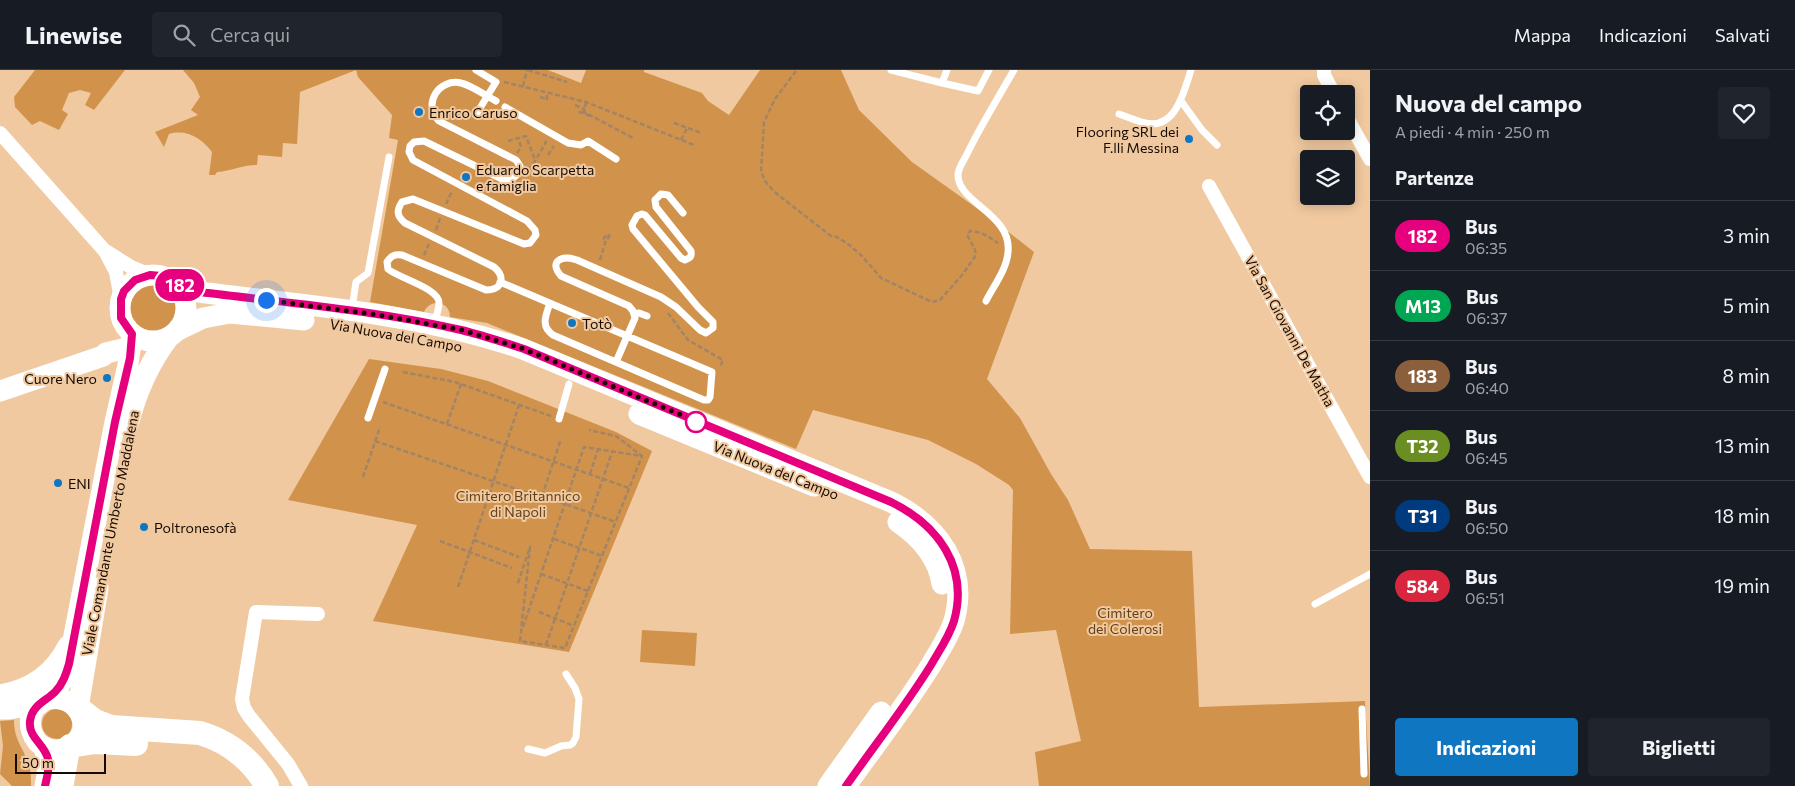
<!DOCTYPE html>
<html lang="it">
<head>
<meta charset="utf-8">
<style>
	body { margin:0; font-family:Commissioner,sans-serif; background:#20242c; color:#f1f3f6; height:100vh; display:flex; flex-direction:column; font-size:19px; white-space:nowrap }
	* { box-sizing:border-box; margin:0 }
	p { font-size:16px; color:#9ea1a6 }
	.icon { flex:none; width:28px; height:28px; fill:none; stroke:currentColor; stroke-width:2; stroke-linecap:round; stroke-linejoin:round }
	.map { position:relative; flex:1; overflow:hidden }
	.panel { display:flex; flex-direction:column; background:#171b24; width:425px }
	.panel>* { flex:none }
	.badge { padding:0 10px; border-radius:16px; font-size:18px; line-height:32px }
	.controls { position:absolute; left:1300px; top:15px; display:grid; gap:10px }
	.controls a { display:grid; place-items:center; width:55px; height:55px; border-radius:5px; background:#171b24; box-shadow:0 2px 12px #0003; font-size:25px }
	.scale { position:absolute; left:15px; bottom:12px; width:91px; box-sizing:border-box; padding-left:5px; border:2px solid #170a00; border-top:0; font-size:14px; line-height:18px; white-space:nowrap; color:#170a00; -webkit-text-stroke:4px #f0c9a0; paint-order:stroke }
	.you { position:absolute; width:25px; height:25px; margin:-12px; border:4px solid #fff; border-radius:50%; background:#1a73e8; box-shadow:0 0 0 8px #1a73e833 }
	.map>.badge { position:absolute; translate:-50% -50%; box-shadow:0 0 0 2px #fff }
	h2 { padding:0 25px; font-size:19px; line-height:45px }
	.round { display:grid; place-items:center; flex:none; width:52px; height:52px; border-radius:5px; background:#20242c }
	.head { display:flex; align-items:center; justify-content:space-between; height:85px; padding:0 25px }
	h1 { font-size:24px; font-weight:700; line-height:38px }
	.cta { display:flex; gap:10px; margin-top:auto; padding:10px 25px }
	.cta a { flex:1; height:58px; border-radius:5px; background:#0f77c2; color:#fff; font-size:20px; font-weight:700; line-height:58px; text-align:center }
	.cta a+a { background:#20242c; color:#f1f3f6 }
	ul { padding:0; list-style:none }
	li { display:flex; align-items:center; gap:15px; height:70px; padding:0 25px; border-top:1px solid #363941 }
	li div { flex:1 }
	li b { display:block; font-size:19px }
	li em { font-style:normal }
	li .badge { min-width:55px; font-weight:700; text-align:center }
	header { display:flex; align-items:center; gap:30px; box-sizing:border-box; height:70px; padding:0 25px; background:#171b24; border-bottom:1px solid #363941 }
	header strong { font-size:24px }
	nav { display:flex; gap:28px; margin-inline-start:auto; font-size:18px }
	.search { width:350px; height:45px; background:#20242c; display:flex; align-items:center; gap:12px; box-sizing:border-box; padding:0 18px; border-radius:5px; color:#9ea1a6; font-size:19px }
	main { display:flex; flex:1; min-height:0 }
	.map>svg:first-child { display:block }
	.green { fill:#d1934c }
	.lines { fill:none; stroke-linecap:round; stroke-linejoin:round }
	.path { stroke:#a28466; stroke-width:2.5; stroke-dasharray:5 2.5; stroke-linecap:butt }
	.service { stroke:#fff; stroke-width:7 }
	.minor { stroke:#fff; stroke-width:14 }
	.primary { stroke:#fff; stroke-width:21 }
	.motorway { stroke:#fff; stroke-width:24 }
	.line-casing { stroke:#fff; stroke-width:11 }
	.line { stroke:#e6007e; stroke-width:8 }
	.walk { stroke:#170a00; stroke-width:5; stroke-dasharray:0 9 }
	.poi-dot { fill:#0f77c2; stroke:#f0c9a0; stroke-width:2 }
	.stop-dot { fill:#fff; stroke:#e6007e; stroke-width:2.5 }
	.labels { text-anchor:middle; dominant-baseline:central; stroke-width:4; stroke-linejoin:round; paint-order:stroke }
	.poi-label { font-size:14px; fill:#170a00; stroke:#f0c9a0; text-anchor:start }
	.street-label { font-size:14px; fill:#170a00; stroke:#f0c9a0 }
	.park-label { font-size:14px; fill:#634118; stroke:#f0c9a0 }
</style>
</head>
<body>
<header>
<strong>Linewise</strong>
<div class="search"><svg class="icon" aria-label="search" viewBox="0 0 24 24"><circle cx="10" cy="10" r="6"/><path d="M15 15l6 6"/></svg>Cerca qui</div>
<nav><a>Mappa</a><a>Indicazioni</a><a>Salvati</a></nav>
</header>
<main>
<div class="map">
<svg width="1370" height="716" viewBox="0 0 1370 716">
	<rect width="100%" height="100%" fill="#f0c9a0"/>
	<path class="green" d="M 35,0 L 125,0 L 94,40 L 85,35 L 91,23 L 80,20 L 69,23 L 62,40 L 68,44 L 59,60 L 40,51 L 32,55 L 15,37 L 14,27 Z
		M 183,0 L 548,0 L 581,13 L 586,0 L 644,0 L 644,2 L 702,23 L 708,31 L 729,45 L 760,0 L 841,0 L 859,40 L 912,92 L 992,149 L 1034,182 L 987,309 L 1020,348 L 1051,404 L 1068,430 L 1090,479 L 1192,481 L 1199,637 L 1365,631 L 1370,716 L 1039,716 L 1035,682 L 1081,671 L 1056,560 L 1010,564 L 1013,420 L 1009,415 L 976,394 L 928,370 L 813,340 L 796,379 L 487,253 L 450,247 C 450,231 430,228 424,242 L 370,232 L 398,70 L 389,68 L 392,45 L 358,7 L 356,0 L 300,22 L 297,74 L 283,73 L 282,87 L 258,85 L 257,95 C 243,95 231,101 217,102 L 215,105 L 209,105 L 212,82 C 201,68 187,59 169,64 L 164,77 L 155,62 L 198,45 L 191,40 L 200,27 L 194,13 Z
		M125 238a28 28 0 1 1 56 0a28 28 0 1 1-56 0Z
		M 369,289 L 441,299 L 488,311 L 616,362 L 652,381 L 569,582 L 373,551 L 417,455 L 288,430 Z
		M 642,560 L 697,563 L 695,596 L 640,592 Z
		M42 654a15 15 0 1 1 30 0a15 15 0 1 1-30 0Z
		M 14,650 C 14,669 22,676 28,692 C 31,700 31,708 31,716 L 12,716 L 0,704 L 3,676 L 0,651 Z"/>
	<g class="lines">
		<path class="path" d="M 528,0 L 567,12
			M 796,1 L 775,29 L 764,52 L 761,102 L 767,114 L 777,124 L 831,166 L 837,167 L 848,174 L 861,185 L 881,208 L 932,232 L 940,230 L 963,204 L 976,185 C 975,177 970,172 967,164 L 970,161 C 981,161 989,167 998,173
			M 504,12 L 586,32 L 694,75
			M 523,16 L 527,0
			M 540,27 L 547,29
			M 547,30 L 547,23
			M 586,32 L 584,42 L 633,68
			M 575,35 L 584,39 L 583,43
			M 579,43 L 580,42 L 590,46
			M 674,53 L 702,63
			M 681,70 L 687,58
			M 508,71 L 526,66 L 535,90
			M 517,83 L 521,77 L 518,68
			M 548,85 L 554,76
			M 528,98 L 531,98 L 546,72 L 545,71
			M 446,134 L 452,121
			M 436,160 L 440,148
			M 603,169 L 608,164 L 610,166
			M 424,185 L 429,174
			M 600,190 L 606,170 L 610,166
			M 668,243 L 688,270 L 723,290 L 720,297
			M 403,302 L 455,312 L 551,346
			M 383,332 L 629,418
			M 447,354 L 461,314
			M 375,371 L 540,427 L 542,426 L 616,452
			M 590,404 L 598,379
			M 363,407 L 380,357
			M 542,426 L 561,369
			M 554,469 L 602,486
			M 474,470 L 519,487
			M 440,471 L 512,498
			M 541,504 L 588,521
			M 518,513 L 530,477 L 520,571 L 565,578 L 642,386
			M 458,517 L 519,335
			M 539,542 L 574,556
			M 523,557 L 584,377 L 642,386 L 616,366 L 589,360
			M 546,575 L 612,382"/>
		<path class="service" d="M 476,0 L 496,12 L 477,43
			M 891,0 L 942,13 L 947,0
			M 942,13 L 978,21 L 989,0
			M 1181,31 L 1202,60 L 1217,75
			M 505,37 L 568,73 L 581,75 L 588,71 L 616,89
			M 1119,44 C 1128,47 1136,51 1145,53 C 1176,60 1184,21 1191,0
			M 500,212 L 712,302 L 710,327 L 708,330 L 704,330 L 553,265 C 540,256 546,245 550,233
			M 986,231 C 993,217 1007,199 1008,182 C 1012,144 958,133 958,105 C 958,98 964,90 967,84 C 981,55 998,28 1014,0
			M 352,238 L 356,212 L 368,203 L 389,87
			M 634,244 L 639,243 L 647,246
			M 435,252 C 436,246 439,239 439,233 C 439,218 398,208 388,199 L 387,192 C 391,186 394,184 402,185 L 486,220 C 502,220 506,207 494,197 L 405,153 C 397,146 396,141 402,132 L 413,129 L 524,174 L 530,173 L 536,165 L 535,160 L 527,151 L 413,90 L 409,82 L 410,76 L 414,72 L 424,71 L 504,110 L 511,110 L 520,102 L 520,96 L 516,90 L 439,51 C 422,34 439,8 461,13 C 471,15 486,26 496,31
			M 616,292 L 635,248 L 633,241 L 629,236 L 561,206 C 548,191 562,185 577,190 L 661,227 L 676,237 L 700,260 L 706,263 L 713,258 L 713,252 L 698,237 L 633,159 L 632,155 L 637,146 L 642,144 L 645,145 L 681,188 L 685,190 C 690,188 692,187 691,181 L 656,137 L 655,130 L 661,124 L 668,125 L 683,143
			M 368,348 L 385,299
			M 559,349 L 569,314
			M 1315,534 L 1370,504
			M 1362,639 L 1364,704
			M 528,679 L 545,683 L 561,676 L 570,675 L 573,673 L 576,667 L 579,629 L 575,618 L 566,604"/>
		<path class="minor" d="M 1324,0 L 1324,5 L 1334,24
			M 1346,46 L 1370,89
			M 0,63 L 104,180 L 131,197 L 150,205
			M 1209,116 L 1370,407
			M 106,183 L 116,202 L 121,229
			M 301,716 L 288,694 L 249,646 L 244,638 L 242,629 L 256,542 L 318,544"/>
		<path class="primary" d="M120 238a33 33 0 1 1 66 0a33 33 0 1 1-66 0Z
			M 175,213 L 199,222 C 308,236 419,243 523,279 L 891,432 C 938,455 969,497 954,551 C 949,567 939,581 931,595 C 905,637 874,676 846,716
			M 178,260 L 203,248 L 230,243 L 304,250
			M 0,321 L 103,286 L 106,283 L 131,277
			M 639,344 L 814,416
			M 128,355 C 136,323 149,293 169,267
			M 898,452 C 920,467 938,486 942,514
			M 0,625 C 31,620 54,604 68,576
			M 45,630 C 78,620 98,661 69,677 C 62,681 54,681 46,678 C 32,672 26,653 34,639 C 37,635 42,633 46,629 C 55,622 62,613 67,602 L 115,352 L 128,295 L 132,264
			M 78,638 L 98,518
			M 0,639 L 9,639 L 39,634
			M 43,676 C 50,691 48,701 45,716
			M 63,716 L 70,676
			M 828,716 L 881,642"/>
		<path class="motorway" d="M 78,638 L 95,651 L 111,657 L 200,663 C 230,672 251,689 267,716
			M 70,676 L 95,672 L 136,674"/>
	</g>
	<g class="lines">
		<g class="line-casing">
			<path id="line" d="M 45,716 C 47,707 50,698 48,689 C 45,674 28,668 30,651 C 32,635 46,631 55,622 C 63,614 66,604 69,594 L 115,352 L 130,288 L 132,264 L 121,248 L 121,229 L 124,221 L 135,210 L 150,205 L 161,206 L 175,213 L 200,222 C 287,233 375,240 461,260 C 482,265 503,272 524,279 L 891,432 C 938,455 969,497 954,551 C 949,567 939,581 931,595 C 905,637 874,676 846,716"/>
		</g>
		<use href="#line" class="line"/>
		<path class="walk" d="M 266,230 L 379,245 L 462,260 L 524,279 L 698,352 L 696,352"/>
	</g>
	<g class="poi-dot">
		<circle cx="419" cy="42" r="5"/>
		<circle cx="1189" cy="69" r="5"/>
		<circle cx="466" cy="107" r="5"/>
		<circle cx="572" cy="253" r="5"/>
		<circle cx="107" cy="308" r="5"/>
		<circle cx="58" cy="413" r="5"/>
		<circle cx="144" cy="457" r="5"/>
	</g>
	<circle class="stop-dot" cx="696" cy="352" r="10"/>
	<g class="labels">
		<g class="poi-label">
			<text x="429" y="42">Enrico Caruso</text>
			<text x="1179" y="61" text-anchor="end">Flooring SRL dei<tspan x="1179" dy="16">F.lli Messina</tspan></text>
			<text x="476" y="99">Eduardo Scarpetta<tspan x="476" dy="16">e famiglia</tspan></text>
			<text x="582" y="253">Totò</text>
			<text x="97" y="308" text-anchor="end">Cuore Nero</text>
			<text x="68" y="413">ENI</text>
			<text x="154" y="457">Poltronesofà</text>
		</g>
		<g class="street-label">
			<text transform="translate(1290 261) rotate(61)">Via San Giovanni De Matha</text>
			<text transform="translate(396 265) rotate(10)">Via Nuova del Campo</text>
			<text transform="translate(776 400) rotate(22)">Via Nuova del Campo</text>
			<text transform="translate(110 463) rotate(-79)">Viale Comandante Umberto Maddalena</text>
		</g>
		<g class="park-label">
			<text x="518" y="425">Cimitero Britannico<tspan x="518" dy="16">di Napoli</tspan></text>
			<text x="1125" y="542">Cimitero<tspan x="1125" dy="16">dei Colerosi</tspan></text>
		</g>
	</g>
</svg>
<div class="controls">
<a><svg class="icon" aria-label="locate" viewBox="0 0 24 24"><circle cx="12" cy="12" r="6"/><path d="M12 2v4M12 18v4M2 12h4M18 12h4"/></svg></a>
<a><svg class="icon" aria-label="layers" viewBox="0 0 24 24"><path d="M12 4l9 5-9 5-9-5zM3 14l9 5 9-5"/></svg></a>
</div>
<div class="scale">50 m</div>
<div class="you" style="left:266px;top:230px"></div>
<b class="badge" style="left:180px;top:215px;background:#e6007e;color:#fff">182</b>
</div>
<section class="panel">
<div class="head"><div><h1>Nuova del campo</h1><p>A piedi · 4 min · 250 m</p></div><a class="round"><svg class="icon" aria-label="heart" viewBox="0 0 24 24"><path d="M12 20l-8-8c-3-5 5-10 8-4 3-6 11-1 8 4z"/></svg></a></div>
<h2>Partenze</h2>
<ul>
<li><span class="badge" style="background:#e6007e;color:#fff">182</span><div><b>Bus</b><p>06:35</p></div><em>3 min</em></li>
<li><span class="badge" style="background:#00a651;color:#fff">M13</span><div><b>Bus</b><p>06:37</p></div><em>5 min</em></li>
<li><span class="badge" style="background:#8b5e3c;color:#fff">183</span><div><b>Bus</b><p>06:40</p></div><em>8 min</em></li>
<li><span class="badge" style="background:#6b8e23;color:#fff">T32</span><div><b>Bus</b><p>06:45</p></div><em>13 min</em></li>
<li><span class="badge" style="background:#003b80;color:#fff">T31</span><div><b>Bus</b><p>06:50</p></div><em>18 min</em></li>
<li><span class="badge" style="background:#d7263d;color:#fff">584</span><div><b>Bus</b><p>06:51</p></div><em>19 min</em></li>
</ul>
<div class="cta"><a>Indicazioni</a><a>Biglietti</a></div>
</section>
</main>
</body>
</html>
